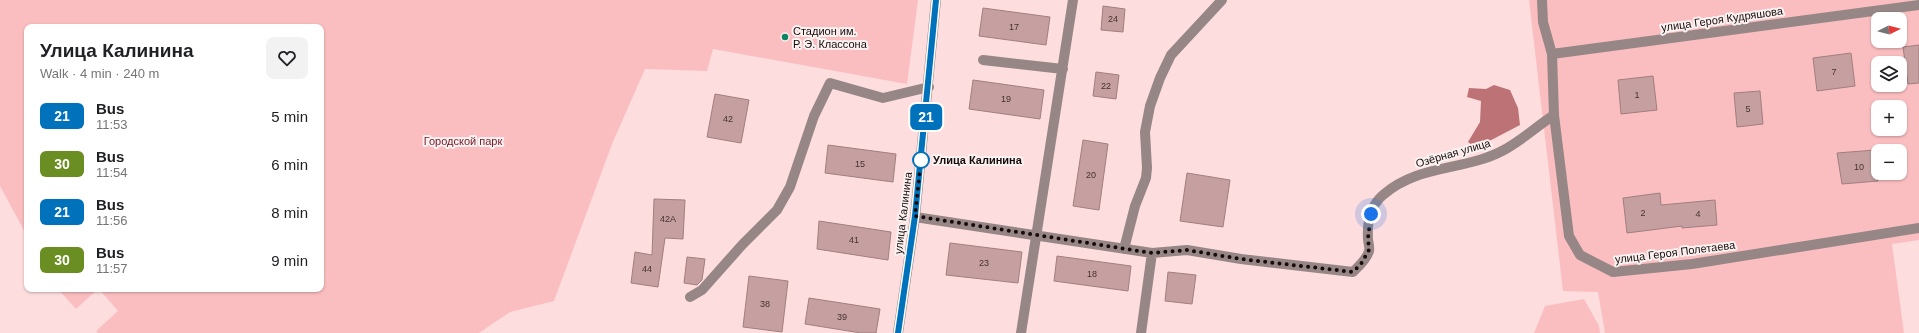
<!DOCTYPE html>
<html lang="en">
<head>
<meta charset="utf-8">
<style>
	body { margin:0; font-family:Helvetica,sans-serif; background:#f2f2f2; color:#202124; height:100vh; display:flex; flex-direction:column; font-size:15px; white-space:nowrap }
	* { box-sizing:border-box; margin:0 }
	p { font-size:13px; color:#757577 }
	.icon { flex:none; width:22px; height:22px; fill:none; stroke:currentColor; stroke-width:2; stroke-linecap:round; stroke-linejoin:round }
	.map { position:relative; flex:1; overflow:hidden }
	.sheet { position:absolute; left:24px; top:24px; width:300px; height:268px; display:flex; flex-direction:column; background:#fff; border-radius:8px; box-shadow:0 1px 3px #0004 }
	.sheet>* { flex:none }
	.badge { padding:0 8px; border-radius:6px; font-size:14px; line-height:26px }
	.needle { width:26px; rotate:84deg }
	.tools { position:absolute; left:1871px; top:12px; display:grid; gap:8px }
	.tools a { display:grid; place-items:center; width:36px; height:36px; border-radius:8px; background:#fff; box-shadow:0 1px 3px #0004; font-size:20px }
	.you { position:absolute; width:20px; height:20px; margin:-10px; border:3px solid #fff; border-radius:50%; background:#1a73e8; box-shadow:0 0 0 6px #1a73e833 }
	.map>.badge { position:absolute; translate:-50% -50%; box-shadow:0 0 0 2px #fff }
	.round { display:grid; place-items:center; flex:none; width:42px; height:42px; border-radius:8px; background:#f2f2f2 }
	.overview { display:flex; align-items:center; justify-content:space-between; height:68px; padding:0 16px }
	h1 { font-size:19px; font-weight:800; line-height:30px }
	ul { padding:0; list-style:none }
	li { display:flex; align-items:center; gap:12px; height:48px; padding:0 16px }
	li div { flex:1 }
	li b { display:block; font-size:15px }
	li em { font-style:normal }
	li .badge { min-width:44px; font-weight:700; text-align:center }
	.map>svg:first-child { display:block }
	.green { fill:#fbbec0; fill-rule:evenodd }
	.water { fill:#bd7376 }
	.building { fill:#c6a0a1; stroke:#a27e7f }
	.lines { fill:none; stroke-linecap:round; stroke-linejoin:round }
	.minor { stroke:#968686; stroke-width:10 }
	.line-casing { stroke:#fff; stroke-width:9 }
	.line { stroke:#0072bc; stroke-width:6 }
	.walk { stroke:#180b0c; stroke-width:4; stroke-dasharray:0 7.2 }
	.poi-dot { fill:#0f8463; stroke:#faf1f1; stroke-width:1.5 }
	.stop-dot { fill:#fff; stroke:#0072bc; stroke-width:2 }
	.labels { text-anchor:middle; dominant-baseline:central; stroke-width:4; stroke-linejoin:round; paint-order:stroke }
	.number-label { font-size:9px; fill:#443031 }
	.street-label { font-size:11px; fill:#180b0c; stroke:#faf1f1 }
	.poi-label { font-size:11px; fill:#180b0c; stroke:#faf1f1; text-anchor:start }
	.park-label { font-size:11px; fill:#741928; stroke:#faf1f1 }
	.stop-label { font-size:11px; font-weight:bold; fill:#180b0c; stroke:#faf1f1; text-anchor:start }
</style>
</head>
<body>
<div class="map">
<svg width="1919" height="333" viewBox="0 0 1919 333">
	<rect width="100%" height="100%" fill="#feddde"/>
	<path class="green" d="M 0,0 L 918,0 L 907,84 L 713,49 L 707,71 L 645,69 L 612,144 L 554,301 L 510,312 L 479,333 L 98,333 L 96,331 L 118,311 L 99,289 L 321,289 L 321,27 L 27,27 L 27,236 L 0,186 Z
		M 1529,0 L 1919,0 L 1919,240 L 1892,244 L 1904,333 L 1605,333 L 1598,292 L 1563,291 ZM 1878,19 L 1900,19 L 1900,41 L 1878,41 ZM 1878,63 L 1900,63 L 1900,85 L 1878,85 ZM 1878,107 L 1900,107 L 1900,129 L 1878,129 ZM 1878,151 L 1900,151 L 1900,173 L 1878,173 Z
		M 58,289 L 98,289 L 76,309 Z
		M 1584,299 L 1599,326 L 1600,333 L 1534,333 L 1545,306 Z"/>
	<path class="water" d="M 1494,85 L 1510,90 L 1518,108 L 1520,125 L 1476,148 L 1468,142 L 1480,122 L 1481,101 L 1467,97 L 1469,88 L 1486,89 Z"/>
	<path class="building" d="M 1103,6 L 1125,9 L 1123,32 L 1101,30 Z
		M 983,8 L 1050,17 L 1046,45 L 979,36 Z
		M 1919,45 L 1919,83 L 1908,84 L 1903,47 Z
		M 1851,53 L 1855,86 L 1817,91 L 1813,58 Z
		M 1096,72 L 1119,75 L 1116,99 L 1093,96 Z
		M 1653,76 L 1657,110 L 1621,114 L 1618,80 Z
		M 973,80 L 1044,90 L 1040,119 L 969,109 Z
		M 1760,91 L 1763,124 L 1737,127 L 1734,93 Z
		M 715,94 L 749,100 L 741,143 L 707,137 Z
		M 1083,140 L 1108,144 L 1099,210 L 1073,206 Z
		M 828,145 L 896,154 L 893,182 L 825,173 Z
		M 1875,150 L 1878,162 L 1878,181 L 1842,184 L 1837,153 Z
		M 1187,173 L 1230,180 L 1223,227 L 1180,221 Z
		M 1660,193 L 1661,205 L 1715,200 L 1717,225 L 1682,228 L 1682,226 L 1627,233 L 1623,198 Z
		M 654,199 L 685,200 L 683,239 L 665,238 L 658,287 L 631,283 L 635,252 L 652,255 Z
		M 819,221 L 891,232 L 888,260 L 817,249 Z
		M 950,243 L 1022,252 L 1018,283 L 946,275 Z
		M 1057,256 L 1131,266 L 1128,291 L 1054,281 Z
		M 687,257 L 705,259 L 702,280 L 697,285 L 684,283 Z
		M 1168,272 L 1196,275 L 1192,304 L 1165,301 Z
		M 749,276 L 788,281 L 782,332 L 743,327 Z
		M 809,298 L 880,309 L 876,333 L 861,333 L 805,324 Z"/>
	<g class="lines">
		<path class="minor" d="M 1552,54 L 1919,5
			M 983,60 L 1063,69
			M 1554,115 L 1569,236 L 1580,255 L 1613,272 L 1692,264 L 1919,228
			M 915,217 L 1152,253 L 1187,250 L 1241,259 L 1353,272 C 1359,266 1367,259 1369,251 C 1370,247 1368,242 1368,239 C 1367,221 1370,206 1383,195 C 1418,164 1464,171 1502,151 C 1520,142 1537,126 1554,115 L 1552,54 L 1543,22 L 1542,0
			M 1124,249 L 1135,206 L 1146,178 L 1147,168 L 1145,132 L 1150,106 L 1160,78 L 1171,55 L 1222,0
			M 690,297 L 702,290 L 742,245 L 777,210 L 790,187 L 814,116 L 830,83 L 883,98 L 929,87
			M 898,333 L 915,217 L 936,0
			M 1021,333 L 1073,0
			M 1141,333 L 1152,253"/>
	</g>
	<g class="lines">
		<g class="line-casing">
			<path id="line" d="M 898,333 L 915,216 L 936,0"/>
		</g>
		<use href="#line" class="line"/>
		<path class="walk" d="M 921,160 L 915,216 L 1152,253 L 1187,250 L 1241,259 L 1353,272 L 1361,264 L 1369,250 L 1368,238 L 1371,214"/>
	</g>
	<circle class="poi-dot" cx="785" cy="37" r="4"/>
	<circle class="stop-dot" cx="921" cy="160" r="8"/>
	<g class="labels">
		<g class="number-label">
			<text x="1113" y="19">24</text>
			<text x="1014" y="27">17</text>
			<text x="1834" y="72">7</text>
			<text x="1106" y="86">22</text>
			<text x="1637" y="95">1</text>
			<text x="1006" y="99">19</text>
			<text x="1748" y="109">5</text>
			<text x="728" y="119">42</text>
			<text x="860" y="164">15</text>
			<text x="1859" y="167">10</text>
			<text x="1091" y="175">20</text>
			<text x="1643" y="213">2</text>
			<text x="1698" y="214">4</text>
			<text x="668" y="219">42А</text>
			<text x="854" y="240">41</text>
			<text x="984" y="263">23</text>
			<text x="647" y="269">44</text>
			<text x="1092" y="274">18</text>
			<text x="765" y="304">38</text>
			<text x="842" y="317">39</text>
		</g>
		<g class="street-label">
			<text transform="translate(1722 19) rotate(-8)">улица Героя Кудряшова</text>
			<text transform="translate(1453 153) rotate(-16)">Озёрная улица</text>
			<text transform="translate(903 213) rotate(-83)">улица Калинина</text>
			<text transform="translate(1675 252) rotate(-7)">улица Героя Полетаева</text>
		</g>
		<g class="poi-label">
			<text x="793" y="31">Стадион им.<tspan x="793" dy="13">Р. Э. Классона</tspan></text>
		</g>
		<g class="park-label">
			<text x="463" y="141">Городской парк</text>
		</g>
		<g class="stop-label">
			<text x="933" y="160">Улица Калинина</text>
		</g>
	</g>
</svg>
<div class="tools">
<a><svg class="needle" viewBox="-14 -14 28 28"><path d="M0-13l5 13h-10z" fill="#e53935"/><path d="M0 13l5-13h-10z" fill="#757577"/></svg></a>
<a><svg class="icon" aria-label="layers" viewBox="0 0 24 24"><path d="M12 4l9 5-9 5-9-5zM3 14l9 5 9-5"/></svg></a>
<a>+</a>
<a>−</a>
</div>
<div class="you" style="left:1371px;top:214px"></div>
<b class="badge" style="left:926px;top:117px;background:#0072bc;color:#fff">21</b>
<section class="sheet">
<div class="overview"><div><h1>Улица Калинина</h1><p>Walk · 4 min · 240 m</p></div><a class="round"><svg class="icon" aria-label="heart" viewBox="0 0 24 24"><path d="M12 20l-8-8c-3-5 5-10 8-4 3-6 11-1 8 4z"/></svg></a></div>
<ul>
<li><span class="badge" style="background:#0072bc;color:#fff">21</span><div><b>Bus</b><p>11:53</p></div><em>5 min</em></li>
<li><span class="badge" style="background:#6b8e23;color:#fff">30</span><div><b>Bus</b><p>11:54</p></div><em>6 min</em></li>
<li><span class="badge" style="background:#0072bc;color:#fff">21</span><div><b>Bus</b><p>11:56</p></div><em>8 min</em></li>
<li><span class="badge" style="background:#6b8e23;color:#fff">30</span><div><b>Bus</b><p>11:57</p></div><em>9 min</em></li>
</ul>
</section>
</div>
</body>
</html>
